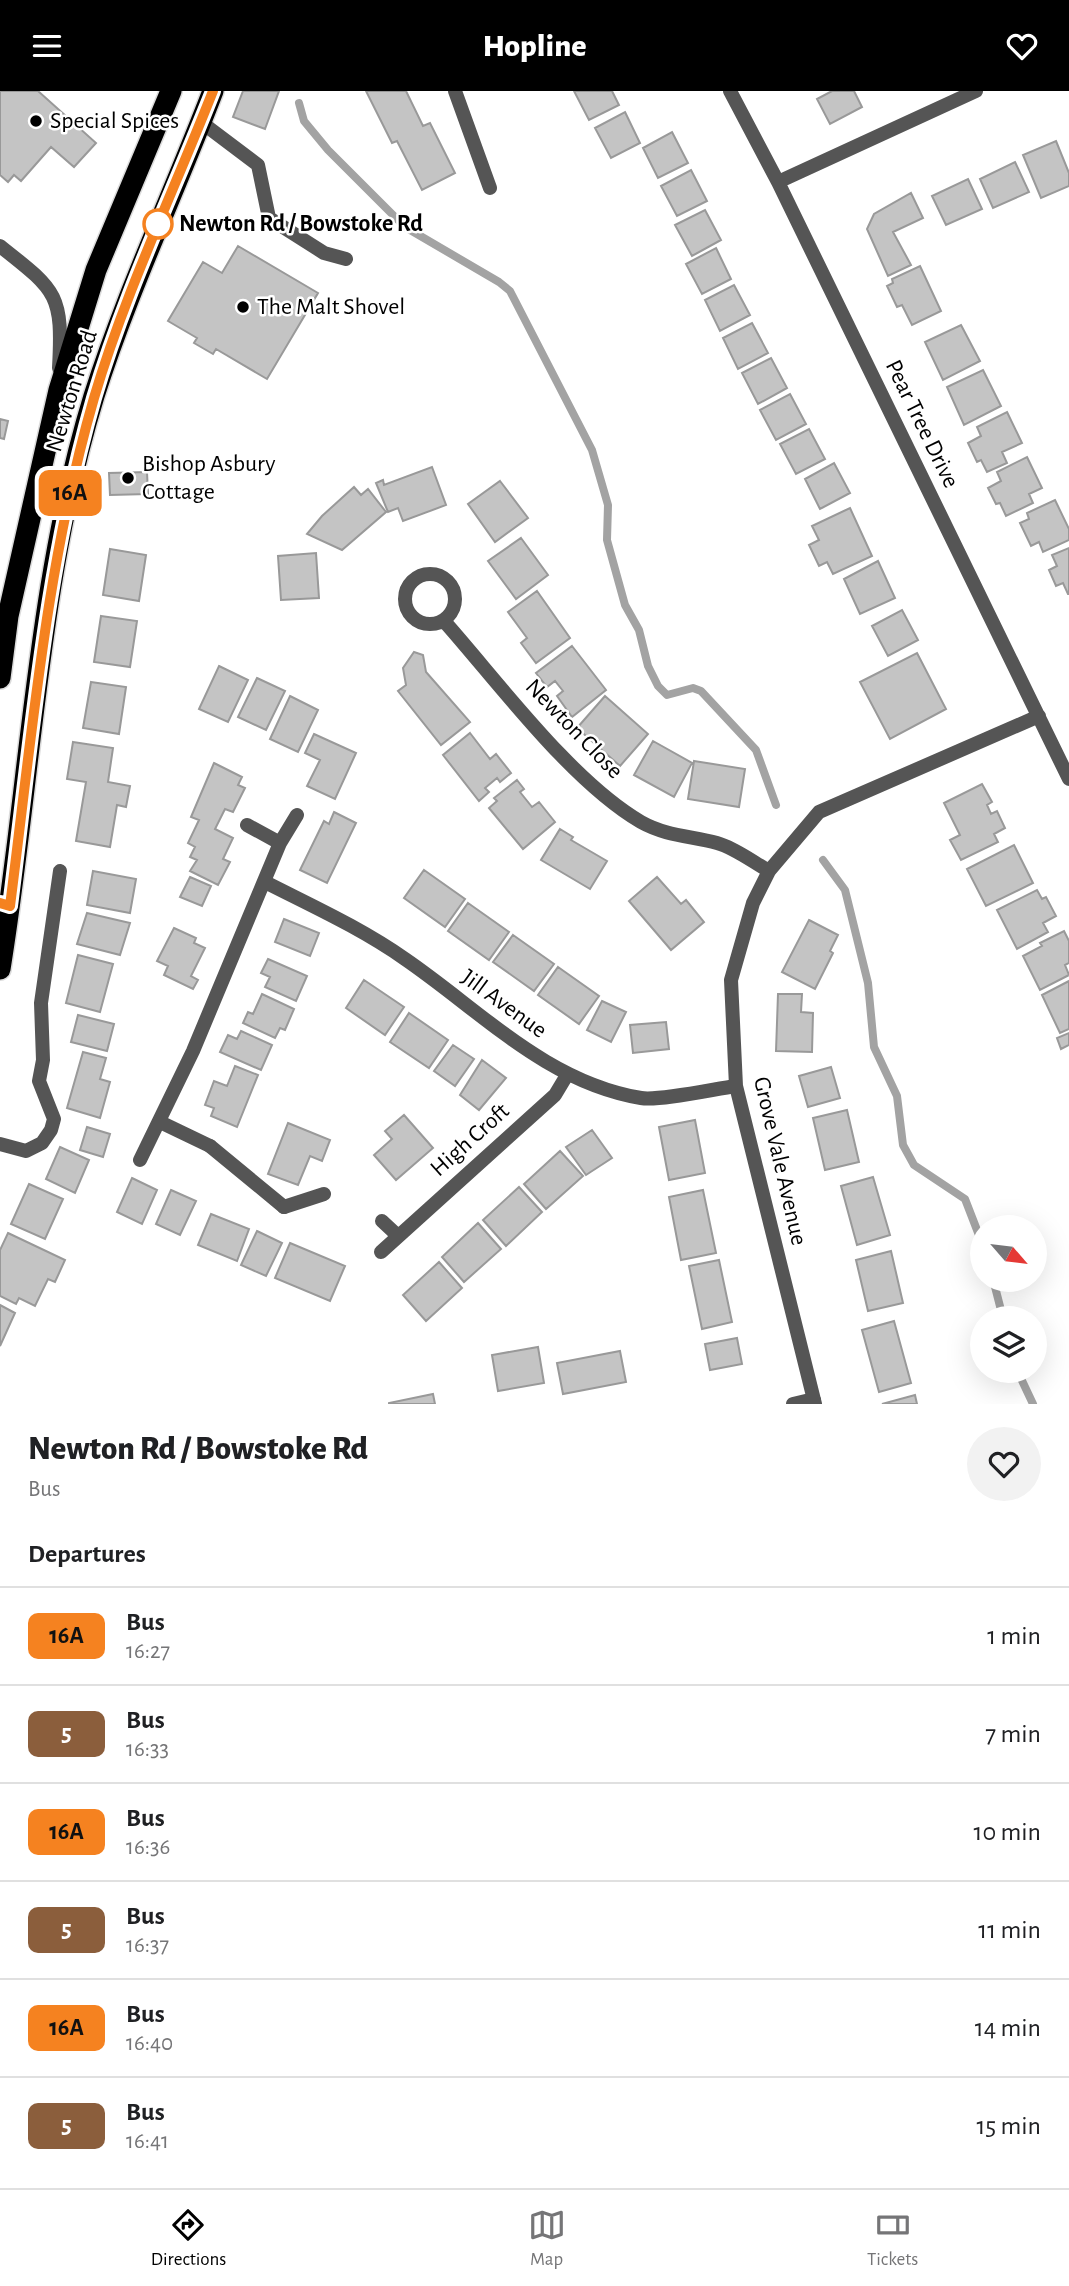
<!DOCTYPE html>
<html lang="en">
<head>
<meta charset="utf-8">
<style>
	body { margin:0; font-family:"Alegreya Sans",sans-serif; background:#f2f2f2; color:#202124; height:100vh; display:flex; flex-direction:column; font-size:26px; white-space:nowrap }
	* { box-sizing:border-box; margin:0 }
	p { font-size:23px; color:#757577 }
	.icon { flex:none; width:38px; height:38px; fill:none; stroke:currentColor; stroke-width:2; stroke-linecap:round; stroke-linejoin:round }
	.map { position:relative; height:1313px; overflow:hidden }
	.details { display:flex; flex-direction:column; background:#fff; flex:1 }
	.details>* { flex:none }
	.badge { padding:0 14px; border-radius:10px; font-size:24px; line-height:46px }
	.needle { width:46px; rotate:118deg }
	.fabs { position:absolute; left:970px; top:1124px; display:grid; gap:14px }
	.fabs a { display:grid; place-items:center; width:77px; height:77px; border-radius:50%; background:#fff; box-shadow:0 7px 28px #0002; font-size:35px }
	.map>.badge { position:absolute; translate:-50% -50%; box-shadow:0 0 0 4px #fff }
	h2 { padding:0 28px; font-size:26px; line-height:63px }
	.round { display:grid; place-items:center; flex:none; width:74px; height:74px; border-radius:37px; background:#f2f2f2 }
	.head { display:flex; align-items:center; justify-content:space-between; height:119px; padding:0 28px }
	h1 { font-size:33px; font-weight:800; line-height:52px }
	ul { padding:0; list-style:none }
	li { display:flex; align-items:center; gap:21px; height:98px; padding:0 28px; border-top:2px solid #e0e0e0 }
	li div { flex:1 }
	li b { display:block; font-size:26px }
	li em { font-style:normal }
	li .badge { min-width:77px; font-weight:700; text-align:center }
	header { display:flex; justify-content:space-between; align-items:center; height:91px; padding:0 28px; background:#000; color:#fff; font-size:32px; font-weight:800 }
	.tab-bar { display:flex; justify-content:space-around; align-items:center; height:98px; border-top:2px solid #e0e0e0; background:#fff; font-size:19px; color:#757577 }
	.tab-bar a { display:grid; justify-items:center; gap:4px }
	.tab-bar .selected { color:#000 }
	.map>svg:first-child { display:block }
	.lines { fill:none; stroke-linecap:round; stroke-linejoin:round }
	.stream { stroke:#a3a3a3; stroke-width:8 }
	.building { fill:#c4c4c4; stroke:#999; stroke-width:2 }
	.highway-casing { stroke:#dbdbdb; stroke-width:24 }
	.lane { stroke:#555; stroke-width:14 }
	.street { stroke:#555; stroke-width:14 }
	.highway { stroke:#000; stroke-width:21 }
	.line-casing { stroke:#fff; stroke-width:16 }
	.line { stroke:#f58220; stroke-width:10 }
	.poi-dot { fill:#000; stroke:#fff; stroke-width:2.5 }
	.stop-dot { fill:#fff; stroke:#f58220; stroke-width:3.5 }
	.labels { text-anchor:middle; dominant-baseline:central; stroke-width:5; stroke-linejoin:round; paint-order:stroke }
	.poi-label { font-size:24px; fill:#000; stroke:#fff; text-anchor:start }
	.stop-label { font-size:24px; font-weight:bold; fill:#000; stroke:#fff; text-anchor:start }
	.street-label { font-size:24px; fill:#000; stroke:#fff }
</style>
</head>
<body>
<header><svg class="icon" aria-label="menu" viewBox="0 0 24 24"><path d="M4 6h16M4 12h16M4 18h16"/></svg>Hopline<svg class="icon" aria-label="heart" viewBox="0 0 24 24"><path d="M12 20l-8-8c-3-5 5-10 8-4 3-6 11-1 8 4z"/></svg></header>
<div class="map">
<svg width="1069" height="1313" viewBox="0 0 1069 1313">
	<rect width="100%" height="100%" fill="#fff"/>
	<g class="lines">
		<path class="stream" d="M 299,12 L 304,30 L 328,59 L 405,136 L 499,191 L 510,200 L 592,359 L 608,414 L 607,449 L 625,514 L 639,539 L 648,575 L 658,595 L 667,604 L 693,597 L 701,600 L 756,659 L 776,714
			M 823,769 L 845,799 L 868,892 L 874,956 L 897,1005 L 903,1054 L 914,1074 L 965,1108 L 982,1152
			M 993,1188 L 1003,1227
			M 1017,1279 L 1033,1313"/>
	</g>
	<path class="building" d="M 0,0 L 38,0 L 96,52 L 74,76 L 51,56 L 21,90 L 14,84 L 8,91 L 0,84 Z
		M 243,0 L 279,0 L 265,38 L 233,26 Z
		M 366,0 L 406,0 L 423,35 L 430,32 L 455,82 L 422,99 L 397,50 L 392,52 Z
		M 574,0 L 612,0 L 619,14 L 589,29 Z
		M 832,0 L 854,0 L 862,16 L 830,33 L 817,8 Z
		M 625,21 L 640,52 L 611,67 L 595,37 Z
		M 672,41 L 688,72 L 658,87 L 643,57 Z
		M 1056,50 L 1069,82 L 1069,95 L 1041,107 L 1023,64 Z
		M 1015,71 L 1029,101 L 993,117 L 980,88 Z
		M 691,79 L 707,110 L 677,125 L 661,95 Z
		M 968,88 L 982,118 L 946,134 L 932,105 Z
		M 911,102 L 923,127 L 893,141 L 911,174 L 888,185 L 867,138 L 874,123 Z
		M 705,119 L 721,149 L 692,165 L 675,134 Z
		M 238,155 L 318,202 L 267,288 L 216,258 L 213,263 L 194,252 L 197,247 L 168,230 L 203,171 L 222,182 Z
		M 716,157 L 731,188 L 702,203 L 686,173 Z
		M 920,175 L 941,220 L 912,234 L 902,214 L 897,216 L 887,195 L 893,192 L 892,188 Z
		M 734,194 L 750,224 L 720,240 L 705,209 Z
		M 752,232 L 768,262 L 738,278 L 723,247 Z
		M 961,234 L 980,270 L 943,289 L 925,251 Z
		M 771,267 L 787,297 L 758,313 L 742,282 Z
		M 983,279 L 1001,315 L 964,334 L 947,296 Z
		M 790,303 L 806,333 L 776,349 L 760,319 Z
		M 1007,321 L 1022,352 L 1002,361 L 1007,372 L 987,381 L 981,369 L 977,371 L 968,352 L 981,345 L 977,336 Z
		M 0,328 L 8,330 L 4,348 L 0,347 Z
		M 809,338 L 825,368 L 796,383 L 780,353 Z
		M 1027,366 L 1042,397 L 1029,403 L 1033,412 L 1006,425 L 1000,412 L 996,413 L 988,397 L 1001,390 L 997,381 Z
		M 834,372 L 850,402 L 820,418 L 805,388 Z
		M 432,376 L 446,414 L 403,430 L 398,417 L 388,421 L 376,392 L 383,389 L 384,394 Z
		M 147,381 L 148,403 L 110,404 L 109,382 Z
		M 500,390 L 528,427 L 495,451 L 468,413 Z
		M 354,396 L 361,404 L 368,398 L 386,421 L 342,459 L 307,443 L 322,425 Z
		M 1055,409 L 1069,438 L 1069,449 L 1043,461 L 1039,451 L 1031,455 L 1020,432 L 1029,428 L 1027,422 Z
		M 850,417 L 872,465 L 833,483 L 827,471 L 819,475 L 809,454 L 819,449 L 812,435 Z
		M 521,447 L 548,484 L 516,508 L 488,470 Z
		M 1069,457 L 1069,503 L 1068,503 L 1063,492 L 1056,495 L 1049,479 L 1057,475 L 1052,464 Z
		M 110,458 L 146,464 L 139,510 L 103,504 Z
		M 316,462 L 319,507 L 281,509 L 278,465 Z
		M 878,470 L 895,507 L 860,523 L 844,488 Z
		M 537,500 L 570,547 L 536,572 L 521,552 L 527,547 L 508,521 Z
		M 902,519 L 918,549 L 888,565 L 872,535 Z
		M 101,525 L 137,530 L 130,576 L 94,571 Z
		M 572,555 L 606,599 L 572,626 L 557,605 L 563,600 L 555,590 L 547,596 L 536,582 Z
		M 414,561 L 423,564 L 426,581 L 470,631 L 441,654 L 398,600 L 406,594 L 403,577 Z
		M 917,562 L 946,618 L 890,648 L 860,591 Z
		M 219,575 L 248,589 L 228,631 L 199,618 Z
		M 257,587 L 285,600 L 266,639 L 238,626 Z
		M 91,591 L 126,596 L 119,643 L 83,637 Z
		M 290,605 L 318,619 L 298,661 L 270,648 Z
		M 605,605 L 648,643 L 620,675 L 577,637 Z
		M 470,642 L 490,668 L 496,663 L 511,682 L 500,691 L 497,687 L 485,697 L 489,701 L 479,710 L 443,664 Z
		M 314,643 L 356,662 L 335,708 L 307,695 L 320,669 L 305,662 Z
		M 653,650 L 692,672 L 674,706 L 634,684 Z
		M 73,651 L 113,657 L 108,691 L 130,695 L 126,716 L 117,714 L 110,756 L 76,750 L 86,691 L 67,688 Z
		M 694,670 L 745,678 L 739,716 L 688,708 Z
		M 214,672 L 242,686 L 238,694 L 245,697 L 233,721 L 225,718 L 215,738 L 233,747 L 223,768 L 230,771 L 218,794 L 190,780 L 197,769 L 190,766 L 195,756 L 188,752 L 199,729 L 191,726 Z
		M 517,689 L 524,698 L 520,701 L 532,716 L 539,711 L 555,731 L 523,758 L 489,717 L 497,710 L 494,707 Z
		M 982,693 L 992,711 L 987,714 L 991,723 L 997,720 L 1005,737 L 994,743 L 998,751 L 961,769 L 950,749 L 960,744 L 944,712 Z
		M 334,721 L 356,732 L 327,792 L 300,779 L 324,730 L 329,733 Z
		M 560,738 L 573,746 L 571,749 L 607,770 L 590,798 L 541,769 Z
		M 1014,754 L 1033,792 L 986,815 L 967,778 Z
		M 424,779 L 465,808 L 445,836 L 404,807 Z
		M 93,780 L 136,788 L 130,822 L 87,814 Z
		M 190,786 L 211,795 L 202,815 L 180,806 Z
		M 657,786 L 681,813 L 686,809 L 704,831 L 671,859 L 629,810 Z
		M 1037,799 L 1042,808 L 1046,806 L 1056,825 L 1043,832 L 1048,841 L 1017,858 L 997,819 Z
		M 468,812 L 509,841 L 489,869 L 448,840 Z
		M 87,822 L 130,832 L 120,864 L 77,853 Z
		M 284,828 L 319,842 L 310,865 L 275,851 Z
		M 809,829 L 838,844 L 830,860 L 833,862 L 815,898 L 782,881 Z
		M 174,837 L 196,847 L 194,852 L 205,857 L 191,885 L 198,889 L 193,898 L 164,884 L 168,875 L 157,870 Z
		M 1064,840 L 1069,850 L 1069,872 L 1065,874 L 1069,884 L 1040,899 L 1023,865 L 1042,855 L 1040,852 Z
		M 513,844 L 554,873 L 534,900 L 493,871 Z
		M 78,864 L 113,873 L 100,921 L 66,912 Z
		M 268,868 L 307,885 L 296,910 L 265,896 L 270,886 L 261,882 Z
		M 558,876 L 599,905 L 579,933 L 538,904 Z
		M 364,889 L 404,916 L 385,944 L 346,917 Z
		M 1069,890 L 1069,938 L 1060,942 L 1042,904 Z
		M 262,903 L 294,918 L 285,939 L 280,937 L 275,947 L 243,932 L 248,921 L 253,923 Z
		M 778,903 L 802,903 L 801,921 L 813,922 L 812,961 L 776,960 Z
		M 602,910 L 626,921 L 611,951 L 587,939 Z
		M 409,922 L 448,949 L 429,977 L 390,951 Z
		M 78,924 L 114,933 L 107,960 L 71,951 Z
		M 666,931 L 669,958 L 633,962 L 630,934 Z
		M 241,940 L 272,954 L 261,979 L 220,961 L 228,944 L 237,948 Z
		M 1069,942 L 1069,954 L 1061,958 L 1057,947 Z
		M 453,954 L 474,968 L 455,995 L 434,980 Z
		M 83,961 L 106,967 L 100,988 L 110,991 L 100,1027 L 67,1017 Z
		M 482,969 L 506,987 L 479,1019 L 460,1004 Z
		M 235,975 L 258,984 L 237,1036 L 211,1025 L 214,1017 L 205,1014 L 214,990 L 227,995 Z
		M 831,976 L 840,1007 L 808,1016 L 799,985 Z
		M 847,1019 L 859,1071 L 825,1079 L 813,1027 Z
		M 404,1024 L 433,1057 L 396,1089 L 374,1064 L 392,1048 L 385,1040 Z
		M 695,1029 L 705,1082 L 669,1089 L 659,1036 Z
		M 288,1032 L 330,1049 L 322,1070 L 310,1065 L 298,1094 L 268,1083 Z
		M 87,1036 L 110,1043 L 103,1066 L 80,1059 Z
		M 592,1039 L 612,1067 L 586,1084 L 566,1056 Z
		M 60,1056 L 89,1069 L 75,1102 L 46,1088 Z
		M 560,1060 L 583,1085 L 546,1118 L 524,1093 Z
		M 873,1086 L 890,1144 L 857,1154 L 841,1095 Z
		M 132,1087 L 157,1099 L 142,1133 L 117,1121 Z
		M 29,1093 L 63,1108 L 45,1148 L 11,1133 Z
		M 519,1096 L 542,1121 L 506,1155 L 483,1129 Z
		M 171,1099 L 196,1110 L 180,1144 L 156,1133 Z
		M 703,1099 L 716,1162 L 681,1169 L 669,1106 Z
		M 211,1123 L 249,1138 L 237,1170 L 198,1154 Z
		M 478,1132 L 501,1158 L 464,1191 L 442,1166 Z
		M 257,1140 L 282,1152 L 266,1185 L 241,1174 Z
		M 8,1142 L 65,1169 L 55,1191 L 48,1188 L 35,1215 L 19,1207 L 16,1213 L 0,1205 L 0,1159 Z
		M 290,1152 L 345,1175 L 330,1210 L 275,1187 Z
		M 891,1160 L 903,1212 L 868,1220 L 856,1169 Z
		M 719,1169 L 732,1231 L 702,1238 L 689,1175 Z
		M 439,1171 L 462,1197 L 426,1230 L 403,1204 Z
		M 0,1214 L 15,1222 L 0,1255 Z
		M 894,1230 L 911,1292 L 879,1301 L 862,1239 Z
		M 737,1247 L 742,1273 L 710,1279 L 705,1253 Z
		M 538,1256 L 544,1292 L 498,1300 L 492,1264 Z
		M 620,1260 L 626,1291 L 563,1303 L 557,1272 Z
		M 433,1303 L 435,1313 L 389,1313 L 389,1312 Z
		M 915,1304 L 917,1313 L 882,1313 Z"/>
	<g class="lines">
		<g class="highway-casing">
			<path id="highway" d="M 0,587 L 8,525 L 59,299 L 96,179 L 171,0
				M 0,878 C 31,687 37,491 94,305 C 127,201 174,102 213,0"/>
		</g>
		<path class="lane" d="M 201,31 L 258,74 L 269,127 L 324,162 L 346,168
			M 210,1055 L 284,1116"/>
		<path class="street" d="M 455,0 L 490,97
			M 730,0 L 778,91 L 1069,688
			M 778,91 L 976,0
			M 0,155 C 57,200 63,203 59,277
			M405 508a25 25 0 1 1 50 0a25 25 0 1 1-50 0Z
			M 444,530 C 499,592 571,690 641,731 C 666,745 691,745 717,752 C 735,757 753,771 769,780
			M 247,734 L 280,752
			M 265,791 C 312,815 361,837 405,868 C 481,920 546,991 641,1007 C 660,1010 714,998 736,995
			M 160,1031 L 210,1055
			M 0,1053 L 26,1060 L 42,1052 L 51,1039 L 54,1028 L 39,990 L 43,969 L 41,912 L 60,780
			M 140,1069 L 193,960 L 280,752 L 297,724
			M 284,1116 L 324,1103
			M 382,1130 L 397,1144
			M 381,1161 L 555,1004 L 567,984
			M 793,1313 L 814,1308
			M 815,1313 L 736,995 L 731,889 L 753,812 L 769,780 L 819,721 L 1039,625"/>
		<use href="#highway" class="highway"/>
	</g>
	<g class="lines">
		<g class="line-casing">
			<path id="line" d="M 0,812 L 10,815 C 32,644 46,473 94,307 C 125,202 173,102 213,0"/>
		</g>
		<use href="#line" class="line"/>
	</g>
	<g class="poi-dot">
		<circle cx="36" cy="30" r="7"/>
		<circle cx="243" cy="216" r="7"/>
		<circle cx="128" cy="387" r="7"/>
	</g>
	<circle class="stop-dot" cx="158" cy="133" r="14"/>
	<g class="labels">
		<g class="poi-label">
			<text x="50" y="30">Special Spices</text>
			<text x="257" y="216">The Malt Shovel</text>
			<text x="142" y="373">Bishop Asbury<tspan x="142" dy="28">Cottage</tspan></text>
		</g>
		<g class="stop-label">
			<text x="179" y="133">Newton Rd / Bowstoke Rd</text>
		</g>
		<g class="street-label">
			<text transform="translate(72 300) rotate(-73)">Newton Road</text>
			<text transform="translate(922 333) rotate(64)">Pear Tree Drive</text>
			<text transform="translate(574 638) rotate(46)">Newton Close</text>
			<text transform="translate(504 913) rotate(36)">Jill Avenue</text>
			<text transform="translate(470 1049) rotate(-42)">High Croft</text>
			<text transform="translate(780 1070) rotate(77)">Grove Vale Avenue</text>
		</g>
	</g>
</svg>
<div class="fabs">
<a><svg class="needle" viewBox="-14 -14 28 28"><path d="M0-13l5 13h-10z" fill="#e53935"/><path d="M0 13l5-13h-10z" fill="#757577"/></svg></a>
<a><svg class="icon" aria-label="layers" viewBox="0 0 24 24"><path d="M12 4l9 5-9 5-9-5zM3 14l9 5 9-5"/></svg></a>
</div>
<b class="badge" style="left:70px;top:402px;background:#f58220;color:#111">16A</b>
</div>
<section class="details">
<div class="head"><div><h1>Newton Rd / Bowstoke Rd</h1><p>Bus</p></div><a class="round"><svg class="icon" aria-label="heart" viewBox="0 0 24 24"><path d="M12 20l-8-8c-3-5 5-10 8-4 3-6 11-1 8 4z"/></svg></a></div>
<h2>Departures</h2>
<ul>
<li><span class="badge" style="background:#f58220;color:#111">16A</span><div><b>Bus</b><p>16:27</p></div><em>1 min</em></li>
<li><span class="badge" style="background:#8b5e3c;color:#fff">5</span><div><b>Bus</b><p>16:33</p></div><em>7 min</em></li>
<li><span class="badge" style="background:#f58220;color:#111">16A</span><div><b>Bus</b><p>16:36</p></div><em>10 min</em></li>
<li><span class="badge" style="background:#8b5e3c;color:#fff">5</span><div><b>Bus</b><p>16:37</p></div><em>11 min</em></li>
<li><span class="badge" style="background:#f58220;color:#111">16A</span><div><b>Bus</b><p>16:40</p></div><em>14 min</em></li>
<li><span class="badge" style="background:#8b5e3c;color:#fff">5</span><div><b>Bus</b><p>16:41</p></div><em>15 min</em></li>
</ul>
</section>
<nav class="tab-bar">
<a class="selected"><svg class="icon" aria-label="directions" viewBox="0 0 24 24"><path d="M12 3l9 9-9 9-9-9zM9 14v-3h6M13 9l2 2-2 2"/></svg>Directions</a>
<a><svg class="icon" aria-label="map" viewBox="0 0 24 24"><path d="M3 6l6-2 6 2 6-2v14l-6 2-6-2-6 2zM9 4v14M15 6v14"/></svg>Map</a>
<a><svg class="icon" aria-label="tickets" viewBox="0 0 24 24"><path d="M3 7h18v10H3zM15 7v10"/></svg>Tickets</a>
</nav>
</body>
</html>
